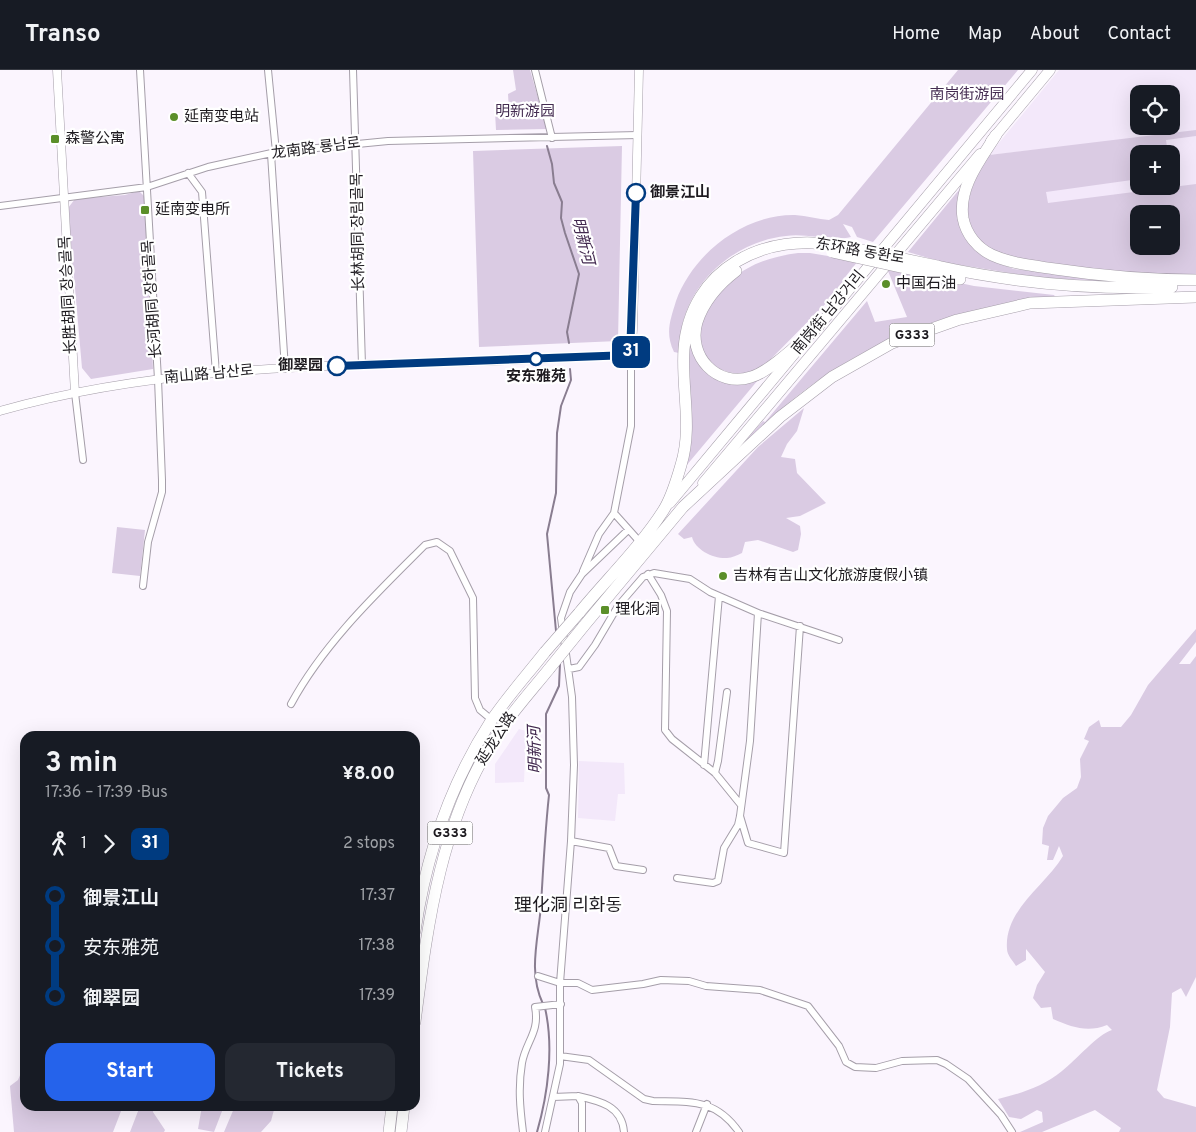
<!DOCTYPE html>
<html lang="en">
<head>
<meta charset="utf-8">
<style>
	body { margin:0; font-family:Overpass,"Noto Sans SC","Noto Sans KR",sans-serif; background:#242831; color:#f1f3f6; height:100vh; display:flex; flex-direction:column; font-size:19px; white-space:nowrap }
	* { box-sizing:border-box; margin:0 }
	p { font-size:16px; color:#9ea1a6 }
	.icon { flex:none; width:28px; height:28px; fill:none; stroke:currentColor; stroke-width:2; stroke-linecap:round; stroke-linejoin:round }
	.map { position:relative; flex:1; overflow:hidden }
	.details { position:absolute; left:20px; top:661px; width:400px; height:380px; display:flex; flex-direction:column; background:#171b24; border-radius:15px; box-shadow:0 5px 20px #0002 }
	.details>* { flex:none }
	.badge { padding:0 10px; border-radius:8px; font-size:18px; line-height:32px }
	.fabs { position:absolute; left:1130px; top:15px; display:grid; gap:10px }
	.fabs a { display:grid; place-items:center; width:50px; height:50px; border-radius:10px; background:#171b24; box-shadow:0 5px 20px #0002; font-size:25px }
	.map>.badge { position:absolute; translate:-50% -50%; box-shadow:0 0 0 2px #fff }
	.legs { display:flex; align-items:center; gap:8px; height:55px; padding:0 25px; font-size:16px }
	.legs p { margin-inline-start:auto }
	.headline { display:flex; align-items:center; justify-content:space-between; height:85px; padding:0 25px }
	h1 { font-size:28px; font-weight:700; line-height:38px }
	.primary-button { display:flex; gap:10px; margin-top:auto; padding:10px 25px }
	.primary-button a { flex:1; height:58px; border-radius:15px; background:#2563eb; color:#fff; font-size:20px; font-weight:700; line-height:58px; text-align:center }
	.primary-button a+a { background:#242831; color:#f1f3f6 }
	ul { padding:0 25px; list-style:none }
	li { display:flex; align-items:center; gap:18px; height:50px; font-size:19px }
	li i { display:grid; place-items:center; width:8px; height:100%; margin:0 6px; background:currentColor }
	li i::after { content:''; width:12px; height:12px; margin:-6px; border:4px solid; border-radius:50%; background:#171b24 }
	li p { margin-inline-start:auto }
	li:first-child i { background:linear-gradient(#0000 50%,currentColor 0) }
	li:last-child i { background:linear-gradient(currentColor 50%,#0000 0) }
	header { display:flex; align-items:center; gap:30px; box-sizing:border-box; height:70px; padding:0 25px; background:#171b24; border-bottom:1px solid #363941 }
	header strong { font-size:24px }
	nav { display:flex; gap:28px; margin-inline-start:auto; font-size:18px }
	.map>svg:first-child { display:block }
	.built { fill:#f3e8fa; fill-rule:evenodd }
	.green { fill:#dacbe3; fill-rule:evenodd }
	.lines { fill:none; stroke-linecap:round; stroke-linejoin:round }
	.stream { stroke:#897d90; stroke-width:2 }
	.minor-casing { stroke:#a59ea9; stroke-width:8 }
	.tertiary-casing { stroke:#a59ea9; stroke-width:9 }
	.primary-casing { stroke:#a59ea9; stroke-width:11 }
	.trunk-casing { stroke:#a59ea9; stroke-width:12 }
	.minor { stroke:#fff; stroke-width:6 }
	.tertiary { stroke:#fff; stroke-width:8 }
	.primary { stroke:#fff; stroke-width:10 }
	.trunk { stroke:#fff; stroke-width:11 }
	.trunk-bridge-casing { stroke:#a59ea9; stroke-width:12; stroke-linecap:butt }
	.trunk-bridge { stroke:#fff; stroke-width:11 }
	.line-1-casing { stroke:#fff; stroke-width:11 }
	.line-1 { stroke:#003b80; stroke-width:8 }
	.poi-dot { fill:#5b8f29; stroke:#fff; stroke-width:2 }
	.stop-1-dot { fill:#fff; stroke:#003b80; stroke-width:2.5 }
	.labels { text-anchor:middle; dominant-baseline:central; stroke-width:4.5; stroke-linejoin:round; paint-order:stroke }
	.shield { fill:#fff; stroke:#625f63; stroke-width:1 }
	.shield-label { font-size:14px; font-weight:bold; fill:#1e1b20 }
	.park-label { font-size:15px; fill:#442c51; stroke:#fff }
	.poi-label { font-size:15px; fill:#1e1b20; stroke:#fff; text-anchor:start }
	.street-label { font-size:15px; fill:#1e1b20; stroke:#fff }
	.stop-label { font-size:15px; font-weight:bold; fill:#1e1b20; stroke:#fff; text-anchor:start }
	.water-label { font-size:16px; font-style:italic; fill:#42294f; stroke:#fff }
	.quarter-label { font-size:18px; fill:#1e1b20; stroke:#fff }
</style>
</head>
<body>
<header>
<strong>Transo</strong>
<nav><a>Home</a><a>Map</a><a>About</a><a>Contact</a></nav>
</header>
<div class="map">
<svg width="1196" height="1062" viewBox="0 0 1196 1062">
	<rect width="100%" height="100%" fill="#fbf5fe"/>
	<path class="built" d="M 1059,0 L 1196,0 L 1196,178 L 1158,181 L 1001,168 L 1061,77 L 989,85 ZM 1139,24 L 1171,24 L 1171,56 L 1139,56 ZM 1139,84 L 1171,84 L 1171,116 L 1139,116 ZM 1139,144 L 1171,144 L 1171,176 L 1139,176 Z
		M 519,659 L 526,661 L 524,712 L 495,713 L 495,694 Z
		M 579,691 L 624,693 L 625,724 L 618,724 L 615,751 L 578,748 Z"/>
	<path class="green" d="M 513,0 L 530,0 L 547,59 L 496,60 L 495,42 L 509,42 L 508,24 L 516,20 Z
		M 958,0 L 1018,0 L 873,172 L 857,167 L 852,157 L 843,154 L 851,167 C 830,172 808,163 786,166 C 738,171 693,207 682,256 C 680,265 680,274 679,283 L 674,282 C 665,263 670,251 676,231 C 693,184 743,144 795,145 C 807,146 818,149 829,150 L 838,145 Z
		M 1196,60 L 1196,66 L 1166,70 L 1168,84 L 1139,84 L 1139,109 L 1046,122 L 1048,133 L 1196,114 L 1196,207 C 1148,205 1106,203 1059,195 C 1045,193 1005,190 995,184 C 951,158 968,119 989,85 ZM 1139,144 L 1171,144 L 1171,176 L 1139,176 Z
		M 622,76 L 618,271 L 479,277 L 473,81 Z
		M 963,115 L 957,140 L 995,192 L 1014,199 L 1116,210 L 1116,213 L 1028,206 L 942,192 L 908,182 Z
		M 139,121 L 145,127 L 153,299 L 91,309 L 82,298 L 68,138 L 75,129 L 125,125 Z
		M 798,183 L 810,183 L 858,191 L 842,211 L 845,214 L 763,297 C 743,309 729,303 710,295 C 706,288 700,278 700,270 C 699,260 703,250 708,241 C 726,204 758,188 798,183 Z
		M 890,198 L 974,216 L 1054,225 L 1056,228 C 1031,231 1005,233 981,239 C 917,252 847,286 796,327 C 777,342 760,360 743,376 L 744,372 L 763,351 L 765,352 L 867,231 L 875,252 L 907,247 L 888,201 Z
		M 691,276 L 706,301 L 758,310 L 686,396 L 687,277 Z
		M 804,338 L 797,361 L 787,374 L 781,387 L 795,389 L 797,403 L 826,433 L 800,446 L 786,448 L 800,456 L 801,464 L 798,480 L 793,482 L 758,470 L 745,472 L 742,483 C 737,485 732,488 727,488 C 714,489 695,480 692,467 L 684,469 L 678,464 L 758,377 Z
		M 117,457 L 145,460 L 140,506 L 112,503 Z
		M 1196,559 L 1196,572 L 1179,594 L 1190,594 L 1196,586 L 1196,907 L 1186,927 L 1181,918 L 1172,923 L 1170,957 L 1157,1020 L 1164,1028 L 1196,1037 L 1196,1062 L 1119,1062 L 1121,1058 L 1095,1040 L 1042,1062 L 1020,1062 L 1043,1052 L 1042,1042 L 1037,1040 L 1021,1049 L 1009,1047 L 998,1029 C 1022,1023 1042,1017 1062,1001 C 1076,990 1098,964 1112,960 L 1107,955 C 1087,963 1072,957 1053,949 L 1051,937 L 1041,938 L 1033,928 L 1037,915 L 1045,902 L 1026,879 L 1026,890 L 1016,896 C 1013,891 1007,885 1007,879 C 1004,840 1045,816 1063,786 L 1059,776 L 1053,790 L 1047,790 L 1049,776 L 1042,774 L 1043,758 L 1048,746 L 1063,728 L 1077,718 L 1081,707 L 1080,689 L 1089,671 L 1084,669 L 1089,657 L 1099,650 L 1101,657 L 1121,657 L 1131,645 L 1148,615 Z
		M 25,993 L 25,1036 L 123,1036 L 113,1062 L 14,1062 L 10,1016 L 18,1010 Z
		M 140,1036 L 154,1036 L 153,1042 L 165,1060 L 164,1062 L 130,1062 Z
		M 202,1036 L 224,1036 L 214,1062 L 198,1059 Z
		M 235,1036 L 275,1036 L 271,1051 L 261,1062 L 224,1062 Z"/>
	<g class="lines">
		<path class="stream" d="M 547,76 L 552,94 L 554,113 L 562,132 L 561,148 L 565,163 L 579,204 L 567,262 L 569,273
			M 556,561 L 547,464 L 556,423 L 557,363 L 561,336 L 571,310 L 570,299
			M 543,934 C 528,903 538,870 541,836 C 543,799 545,762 549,725 L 546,718 L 546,644 L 559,616 L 560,593
			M 537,1062 C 548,1024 554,977 545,938"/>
		<g class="minor-casing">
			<path id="minor" d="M 140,0 L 158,309 L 162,410 L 162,422 L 148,472 L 143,516
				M 268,0 L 276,82
				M 353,0 L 362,295
				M 535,0 L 552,68
				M 271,84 L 285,299
				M 188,103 L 202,122 L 216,303
				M 0,136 L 147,117 L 208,97 L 276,82 L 388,71 L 638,65
				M 75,323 L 83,390
				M 614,443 L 639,471
				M 583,501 L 599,464 L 614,443 L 631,356 L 631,285
				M 648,504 L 661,525 L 667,541 L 665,660 L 672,669 L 715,703 L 741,735
				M 569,599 L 579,597 L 595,575 L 618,536 L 643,507 L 654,503 L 690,509 L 710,522 L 758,543 L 839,570
				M 291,634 C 324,573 377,523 425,475 L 437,472 L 450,481 L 473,528 L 475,628 L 480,640 L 492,650
				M 704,695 L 719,526
				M 715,703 L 718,691 L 727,622
				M 740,746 L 748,773 L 784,783 L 800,556
				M 571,771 L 609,778 L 616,796 L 643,800
				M 677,808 L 713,813 L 718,811 L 724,778 L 738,755 L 740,746 L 750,671 L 758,543
				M 538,906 L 560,913 L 578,913 L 592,920 L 643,914 L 661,910 L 689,911 L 706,916 L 760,920 L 808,936 L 839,976 L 846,992 L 855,997 L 876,998 L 902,991 L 937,990 L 946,994 L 968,1009 L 1001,1045 L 1012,1062
				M 560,986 L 589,990 L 644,1029 L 653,1031 C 690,1032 715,1028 739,1062
				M 578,1026 C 600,1031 622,1036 624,1062
				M 553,1027 L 578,1026 L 582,1033 L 582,1062
				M 523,1062 C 520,1038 518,1017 522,993 C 526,971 540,962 535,937 L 561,934
				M 545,1062 L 560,994 L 560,913 L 571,771 L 574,695 L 572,627 L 561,548 L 570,522 L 582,504 L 628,460
				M 696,1062 L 707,1034"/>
		</g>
		<g class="tertiary-casing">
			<path id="tertiary" d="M 57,0 L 75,323
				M 0,341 C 147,299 302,296 453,292 C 512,291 571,287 631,285 L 633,259 L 639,0"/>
		</g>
		<g class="primary-casing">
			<path id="primary" d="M 991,71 L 1050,0
				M 813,263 L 1032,0
				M 703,413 L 980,84
				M 670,433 L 800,277"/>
		</g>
		<g class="trunk-casing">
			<path id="trunk" d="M 996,65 C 981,89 958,117 963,148 C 966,164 977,178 992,185 C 1012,194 1035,196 1055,199 C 1102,206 1149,210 1196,210
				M 937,196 C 1014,213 1093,220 1172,217
				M 736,201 C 719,214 704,231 697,252 C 687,286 717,318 751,307 C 770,302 802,270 818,257
				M 932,204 L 960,209
				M 579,543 C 606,510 640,477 663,441 C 671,429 677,409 681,395 C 693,357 681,317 684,279 C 690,198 766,161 839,176
				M 583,557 L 683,437 L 780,347 L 832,307 L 892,273 L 957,250 L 1030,233 L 1196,227
				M 415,861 C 426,785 449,716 491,651 C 507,627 527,605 545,582
				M 415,952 C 428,851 441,748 499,662 C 514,640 532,620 549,599
				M 389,1062 L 392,1036
				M 401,1062 L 404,1036"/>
		</g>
		<use href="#minor" class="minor"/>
		<use href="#tertiary" class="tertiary"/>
		<use href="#primary" class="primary"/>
		<use href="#trunk" class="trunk"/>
		<g class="trunk-bridge-casing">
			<path id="trunk-bridge" d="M 861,180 L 937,196
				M 832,182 L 932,204
				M 545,582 L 579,543
				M 549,599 L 583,557"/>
		</g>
		<use href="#trunk-bridge" class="trunk-bridge"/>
	</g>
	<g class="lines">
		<g class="line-1-casing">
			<path id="line-1" d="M 337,296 L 630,285 L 636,123"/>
		</g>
		<use href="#line-1" class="line-1"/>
	</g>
	<g class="poi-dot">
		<circle cx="174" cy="47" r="5"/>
		<rect x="50" y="64" width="10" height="10" rx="2.5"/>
		<rect x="140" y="135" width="10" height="10" rx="2.5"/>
		<circle cx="886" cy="214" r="5"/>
		<circle cx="723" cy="506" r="5"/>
		<rect x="600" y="535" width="10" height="10" rx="2.5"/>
	</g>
	<g class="stop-1-dot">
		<circle cx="636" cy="123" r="9"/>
		<circle cx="536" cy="289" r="6"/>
		<circle cx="337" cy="296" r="9"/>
	</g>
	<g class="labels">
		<g class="shield">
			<rect x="889.5" y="253.5" width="45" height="23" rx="4"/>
			<rect x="427.5" y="751.5" width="45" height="23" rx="4"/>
		</g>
		<g class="shield-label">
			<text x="912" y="265">G333</text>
			<text x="450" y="763">G333</text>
		</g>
		<g class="park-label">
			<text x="967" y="25">南岗街游园</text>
			<text x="525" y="42">明新游园</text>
		</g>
		<g class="poi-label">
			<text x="184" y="47">延南变电站</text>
			<text x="65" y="69">森警公寓</text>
			<text x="155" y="140">延南变电所</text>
			<text x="896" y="214">中国石油</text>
			<text x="733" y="506">吉林有吉山文化旅游度假小镇</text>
			<text x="615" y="540">理化洞</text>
		</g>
		<g class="street-label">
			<text transform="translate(316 79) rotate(-7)">龙南路 룡남로</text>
			<text transform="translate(359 162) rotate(-91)">长林胡同 장림골목</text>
			<text transform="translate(860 182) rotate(10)">东环路 동환로</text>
			<text transform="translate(69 225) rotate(-93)">长胜胡同 장승골목</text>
			<text transform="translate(153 229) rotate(-94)">长河胡同 장하골목</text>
			<text transform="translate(829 243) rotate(-50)">南岗街 남강거리</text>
			<text transform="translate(209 305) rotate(-5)">南山路 남산로</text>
			<text transform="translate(497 669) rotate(-57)">延龙公路</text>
		</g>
		<g class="stop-label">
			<text x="650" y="123">御景江山</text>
			<text x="323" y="296" text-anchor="end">御翠园</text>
			<text x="536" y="307" text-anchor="middle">安东雅苑</text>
		</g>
		<g class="water-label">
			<text transform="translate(582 171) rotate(76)">明新河</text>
			<text transform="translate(536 680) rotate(-92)">明新河</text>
		</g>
		<g class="quarter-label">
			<text x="568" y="836">理化洞 리화동</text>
		</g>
	</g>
</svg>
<div class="fabs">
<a><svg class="icon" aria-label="locate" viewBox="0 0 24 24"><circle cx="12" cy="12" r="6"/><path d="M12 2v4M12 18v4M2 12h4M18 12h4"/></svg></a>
<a>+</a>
<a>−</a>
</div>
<b class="badge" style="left:631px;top:282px;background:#003b80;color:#fff">31</b>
<section class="details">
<div class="headline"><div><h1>3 min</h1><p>17:36 – 17:39 · Bus</p></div><b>¥8.00</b></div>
<div class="legs"><svg class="icon" aria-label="walk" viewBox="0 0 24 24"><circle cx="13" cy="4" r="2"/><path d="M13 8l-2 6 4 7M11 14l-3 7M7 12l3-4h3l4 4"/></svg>1<svg class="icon" aria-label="forward" viewBox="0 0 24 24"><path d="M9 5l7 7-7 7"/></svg><b class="badge" style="background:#003b80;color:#fff">31</b><p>2 stops</p></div>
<ul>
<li><i style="color:#003b80"></i><b>御景江山</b><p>17:37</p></li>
<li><i style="color:#003b80"></i><span>安东雅苑</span><p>17:38</p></li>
<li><i style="color:#003b80"></i><b>御翠园</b><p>17:39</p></li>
</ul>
<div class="primary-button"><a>Start</a><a>Tickets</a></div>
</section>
</div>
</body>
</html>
